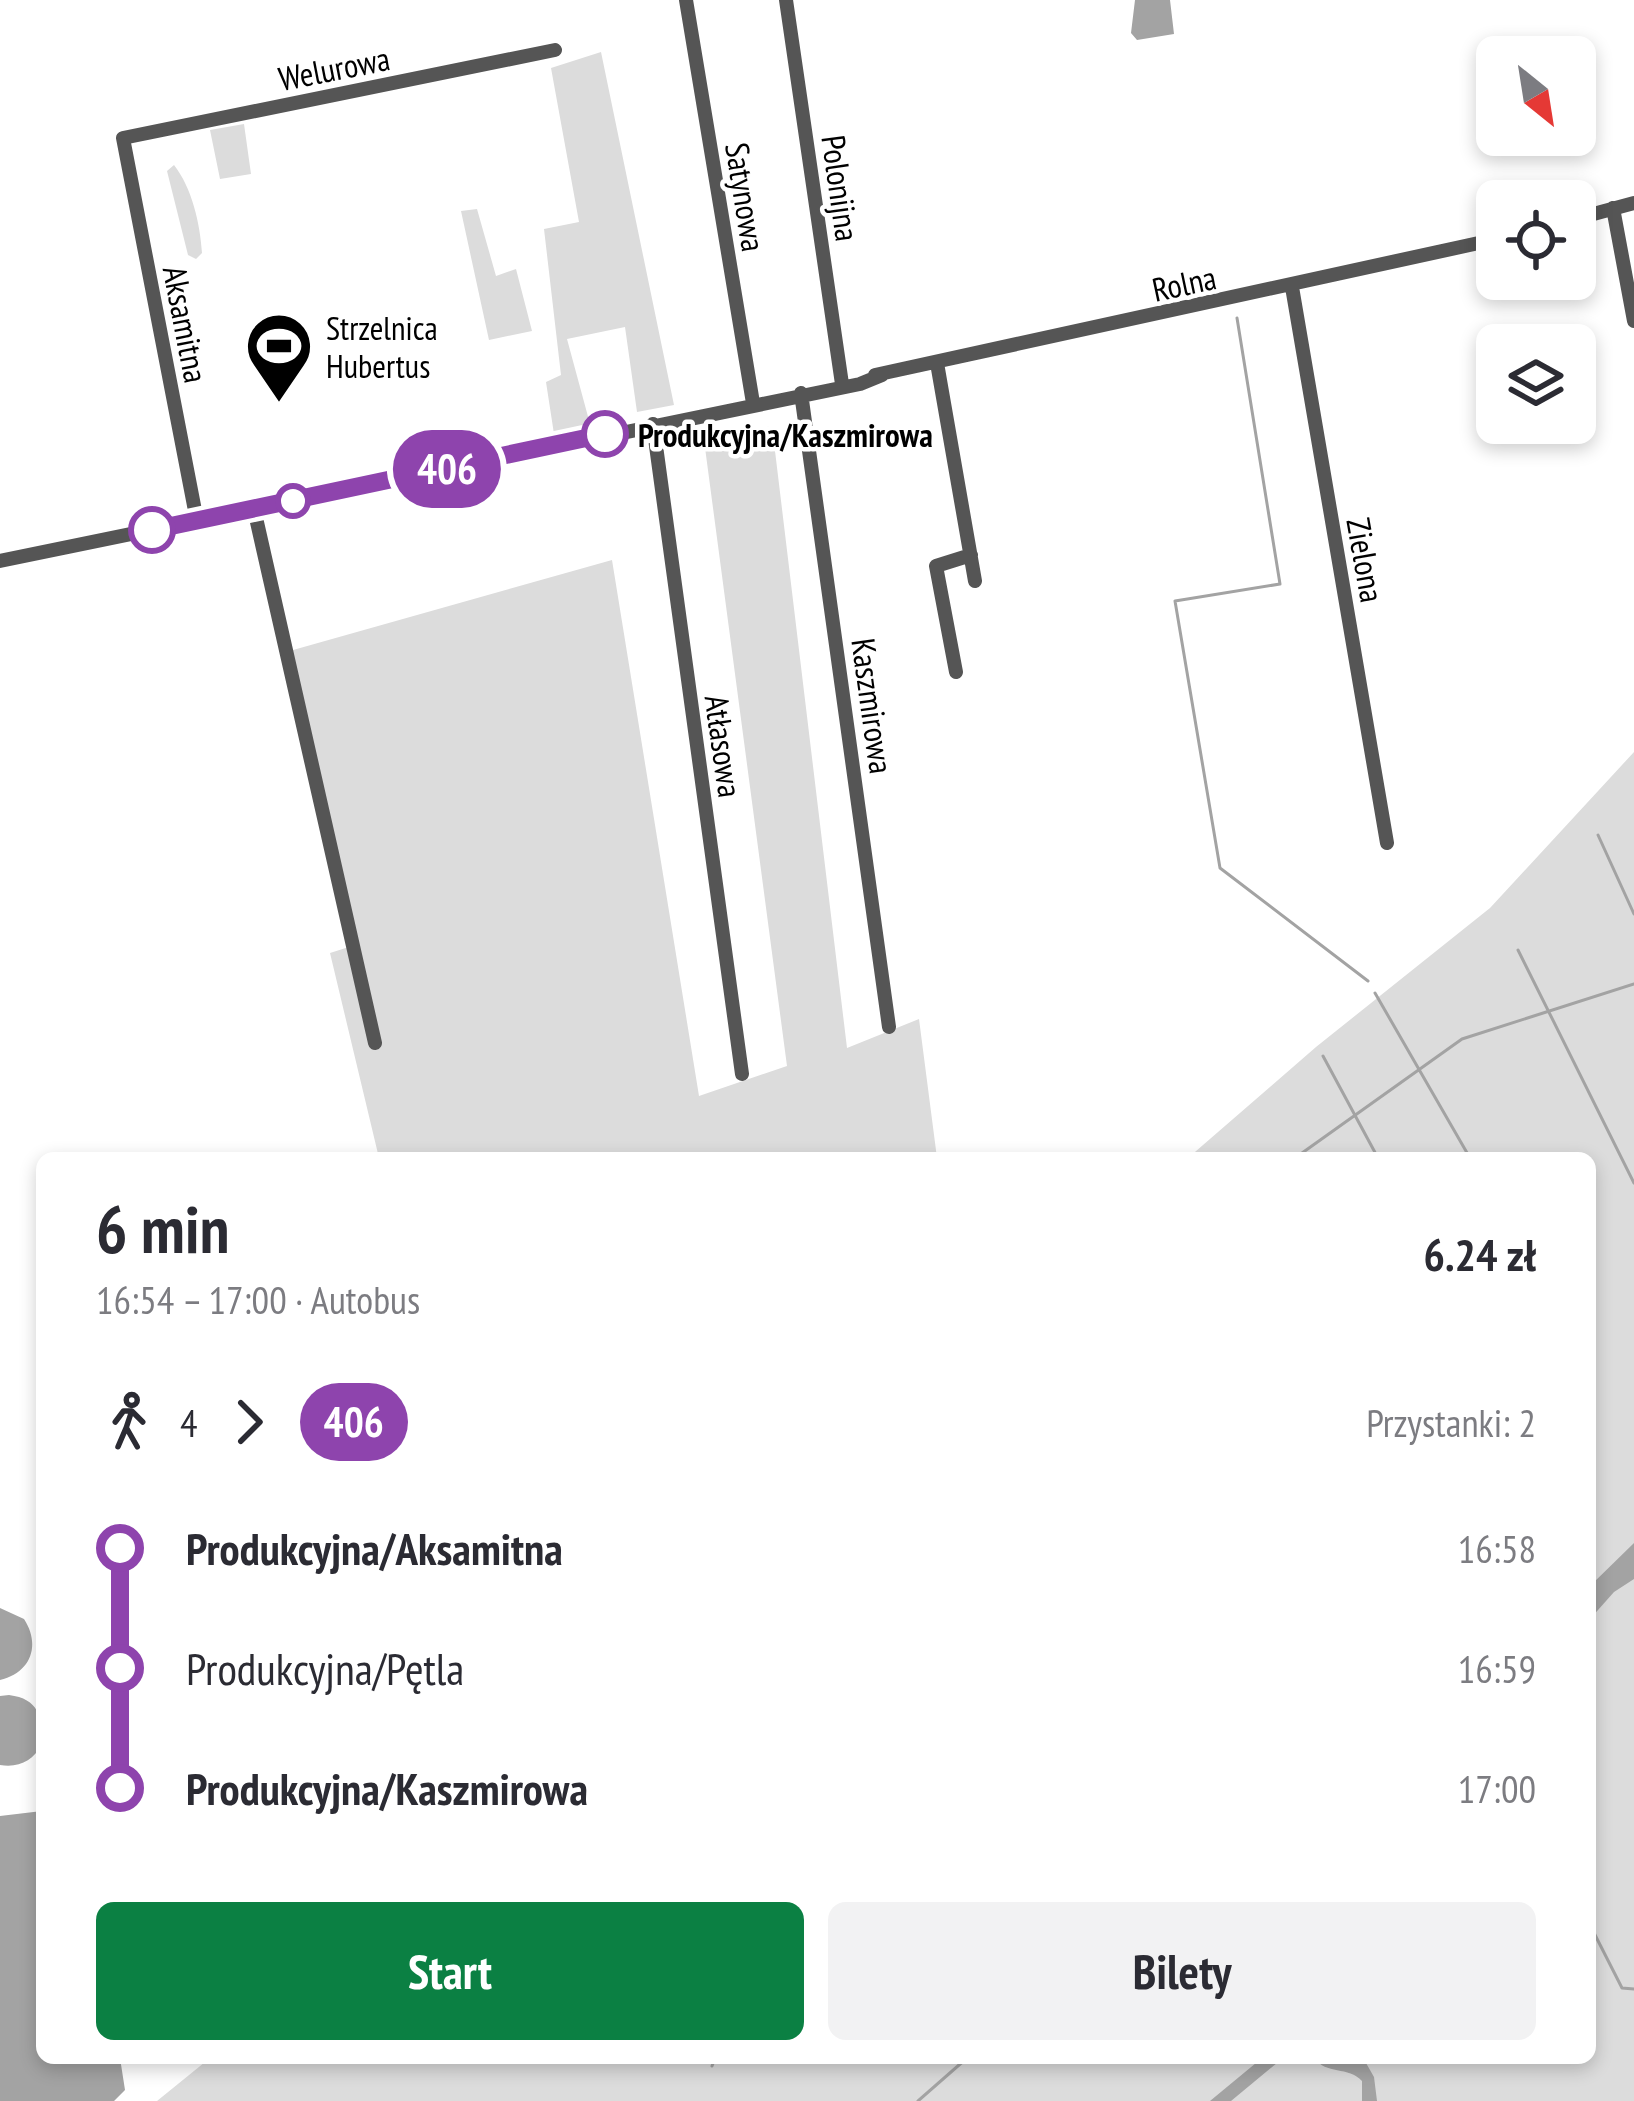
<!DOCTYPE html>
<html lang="pl">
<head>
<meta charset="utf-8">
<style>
	body { margin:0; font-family:"PT Sans Narrow",sans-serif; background:#f2f2f3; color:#2b2b33; height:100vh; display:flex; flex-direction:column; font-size:45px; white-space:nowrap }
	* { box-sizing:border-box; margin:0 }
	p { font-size:39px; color:#7c7c81 }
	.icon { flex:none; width:66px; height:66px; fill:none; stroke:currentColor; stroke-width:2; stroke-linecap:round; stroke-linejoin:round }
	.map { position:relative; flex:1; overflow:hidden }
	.panel { position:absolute; left:36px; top:1152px; width:1560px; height:912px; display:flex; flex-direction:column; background:#fff; border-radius:18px; box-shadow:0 6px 18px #0003 }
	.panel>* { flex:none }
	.badge { padding:0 24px; border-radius:39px; font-size:42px; line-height:78px }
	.needle { width:78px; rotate:150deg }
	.tools { position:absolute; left:1476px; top:36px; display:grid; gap:24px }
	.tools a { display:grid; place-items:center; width:120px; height:120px; border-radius:18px; background:#fff; box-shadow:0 6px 18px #0003; font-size:60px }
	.map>.badge { position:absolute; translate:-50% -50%; box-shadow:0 0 0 6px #fff }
	.legs { display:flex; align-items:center; gap:18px; height:132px; padding:0 60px; font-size:39px }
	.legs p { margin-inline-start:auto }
	.head { display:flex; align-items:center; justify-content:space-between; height:204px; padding:0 60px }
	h1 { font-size:66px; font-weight:600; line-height:90px }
	.cta { display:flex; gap:24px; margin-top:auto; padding:24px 60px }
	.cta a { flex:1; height:138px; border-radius:18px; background:#0b8043; color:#fff; font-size:48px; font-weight:600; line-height:138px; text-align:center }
	.cta a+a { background:#f2f2f3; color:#2b2b33 }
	ul { padding:0 60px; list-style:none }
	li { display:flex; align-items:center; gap:42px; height:120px; font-size:45px }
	li i { display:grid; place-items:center; width:18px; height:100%; margin:0 15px; background:currentColor }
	li i::after { content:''; width:30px; height:30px; margin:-15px; border:9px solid; border-radius:50%; background:#fff }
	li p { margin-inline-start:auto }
	li:first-child i { background:linear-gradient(#0000 50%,currentColor 0) }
	li:last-child i { background:linear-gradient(currentColor 50%,#0000 0) }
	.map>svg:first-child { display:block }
	.green { fill:#dcdcdc }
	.water { fill:#a3a3a3 }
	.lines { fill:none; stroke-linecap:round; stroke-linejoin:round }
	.stream { stroke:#a3a3a3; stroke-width:3 }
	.minor { stroke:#555; stroke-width:14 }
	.line-1-casing { stroke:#fff; stroke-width:27 }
	.line-1 { stroke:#8e44ad; stroke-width:18 }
	.stop-1-dot { fill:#fff; stroke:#8e44ad; stroke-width:6 }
	.labels { text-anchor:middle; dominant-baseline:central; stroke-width:9; stroke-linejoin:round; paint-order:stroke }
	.street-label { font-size:33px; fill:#000; stroke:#fff }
	.poi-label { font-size:33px; fill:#000; stroke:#fff; text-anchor:start }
	.stop-label { font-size:33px; font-weight:bold; fill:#000; stroke:#fff; text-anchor:start }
</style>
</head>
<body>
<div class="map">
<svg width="1634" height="2101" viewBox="0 0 1634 2101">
	<rect width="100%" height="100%" fill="#fff"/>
	<path class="green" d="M 601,52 L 674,405 L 637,412 L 625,327 L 567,339 L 590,424 L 554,434 L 546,382 L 561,375 L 544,229 L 579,222 L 551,68 Z
		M 244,124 L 251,174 L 220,179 L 210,130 Z
		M 174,165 C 192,188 200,223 202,253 L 196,259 L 188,255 L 167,171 Z
		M 477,209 L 496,276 L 516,269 L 532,331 L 489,340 L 461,211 Z
		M 772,426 L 847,1048 L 919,1019 L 937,1158 L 379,1158 L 330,953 L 352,946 L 286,652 L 612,560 L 699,1096 L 787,1066 L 704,440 Z
		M 1634,752 L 1634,2101 L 157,2101 L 210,2058 L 1590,2058 L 1590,1158 L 1188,1158 L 1316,1047 L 1490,908 Z"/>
	<path class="water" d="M 1135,0 L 1170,0 L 1174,34 L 1137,40 L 1131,33 Z
		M 1634,1543 L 1634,1579 L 1614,1592 L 1590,1619 L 1590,1586 Z
		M 0,1608 L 24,1619 C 41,1645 31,1673 0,1680 Z
		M 9,1695 C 39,1699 42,1716 42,1744 C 33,1761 19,1768 0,1765 L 0,1696 Z
		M 42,1811 L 42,2058 L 120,2058 L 125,2090 L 114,2101 L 0,2101 L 0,1816 Z
		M 1262,2058 L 1283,2058 L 1231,2101 L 1210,2101 Z
		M 1315,2058 L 1350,2058 L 1366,2063 L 1374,2077 L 1377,2101 L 1362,2101 L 1362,2081 C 1349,2066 1325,2075 1315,2058 Z"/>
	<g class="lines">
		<path class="stream" d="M 1237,318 L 1280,584 L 1175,601 L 1220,868 L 1368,981
			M 1598,835 L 1634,914
			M 1518,950 L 1634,1183
			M 1375,993 L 1470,1158
			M 1323,1056 L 1378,1158
			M 1295,1158 L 1462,1039 L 1634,984
			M 1590,1925 L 1622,1988 L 1634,1989
			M 712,2066 L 715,2058
			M 918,2101 L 967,2058"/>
		<path class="minor" d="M 686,0 L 753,403
			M 786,0 L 842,384
			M 1613,208 L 1634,321
			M 1575,219 L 1634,203
			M 1292,287 L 1387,843
			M 937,363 L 975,581
			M 875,375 L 1497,239
			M 801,393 L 889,1027
			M 653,424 L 742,1074
			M 254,509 L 375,1043
			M 197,521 L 123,138 L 555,50
			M 0,561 L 860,384 L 882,375
			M 956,672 L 936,566 L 971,555"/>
	</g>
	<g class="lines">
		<g class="line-1-casing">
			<path id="line-1" d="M 152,530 L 605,434"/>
		</g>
		<use href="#line-1" class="line-1"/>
	</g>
	<defs>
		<g id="stadium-pin" transform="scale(3.45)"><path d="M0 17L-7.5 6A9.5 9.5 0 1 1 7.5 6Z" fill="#000" stroke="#fff"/><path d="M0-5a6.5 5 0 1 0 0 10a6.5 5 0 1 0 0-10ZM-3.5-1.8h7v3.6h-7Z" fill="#fff"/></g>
	</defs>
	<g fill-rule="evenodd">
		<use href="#stadium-pin" x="279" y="346"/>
	</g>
	<g class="stop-1-dot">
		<circle cx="605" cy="434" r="21"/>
		<circle cx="293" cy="501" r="15"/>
		<circle cx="152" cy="530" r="21"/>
	</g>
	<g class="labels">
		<g class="street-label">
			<text transform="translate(334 68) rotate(-11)">Welurowa</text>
			<text transform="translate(841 188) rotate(82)">Polonijna</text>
			<text transform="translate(746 197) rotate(81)">Satynowa</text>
			<text transform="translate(1184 283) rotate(-12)">Rolna</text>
			<text transform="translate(186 324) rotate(79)">Aksamitna</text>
			<text transform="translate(1366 560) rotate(80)">Zielona</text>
			<text transform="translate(873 706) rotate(82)">Kaszmirowa</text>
			<text transform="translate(724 746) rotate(82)">Atłasowa</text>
		</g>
		<g class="poi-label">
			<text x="326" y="327">Strzelnica<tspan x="326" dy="38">Hubertus</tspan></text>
		</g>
		<g class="stop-label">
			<text x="638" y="434">Produkcyjna/Kaszmirowa</text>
		</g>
	</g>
</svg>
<div class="tools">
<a><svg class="needle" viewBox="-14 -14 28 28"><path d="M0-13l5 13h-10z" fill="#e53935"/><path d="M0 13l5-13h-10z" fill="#7c7c81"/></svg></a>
<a><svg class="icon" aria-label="locate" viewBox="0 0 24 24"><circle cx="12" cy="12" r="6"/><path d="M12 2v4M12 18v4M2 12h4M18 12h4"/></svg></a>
<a><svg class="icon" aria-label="layers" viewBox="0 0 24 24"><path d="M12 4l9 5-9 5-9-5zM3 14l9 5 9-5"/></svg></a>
</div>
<b class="badge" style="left:447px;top:469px;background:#8e44ad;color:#fff">406</b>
<section class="panel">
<div class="head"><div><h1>6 min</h1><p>16:54 – 17:00 · Autobus</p></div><b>6.24 zł</b></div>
<div class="legs"><svg class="icon" aria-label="walk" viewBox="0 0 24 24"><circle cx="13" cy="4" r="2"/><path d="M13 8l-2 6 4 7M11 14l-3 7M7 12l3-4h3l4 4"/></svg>4<svg class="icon" aria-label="forward" viewBox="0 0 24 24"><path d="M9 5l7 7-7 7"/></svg><b class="badge" style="background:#8e44ad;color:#fff">406</b><p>Przystanki: 2</p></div>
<ul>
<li><i style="color:#8e44ad"></i><b>Produkcyjna/Aksamitna</b><p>16:58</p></li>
<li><i style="color:#8e44ad"></i><span>Produkcyjna/Pętla</span><p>16:59</p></li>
<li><i style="color:#8e44ad"></i><b>Produkcyjna/Kaszmirowa</b><p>17:00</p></li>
</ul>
<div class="cta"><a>Start</a><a>Bilety</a></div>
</section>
</div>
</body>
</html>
